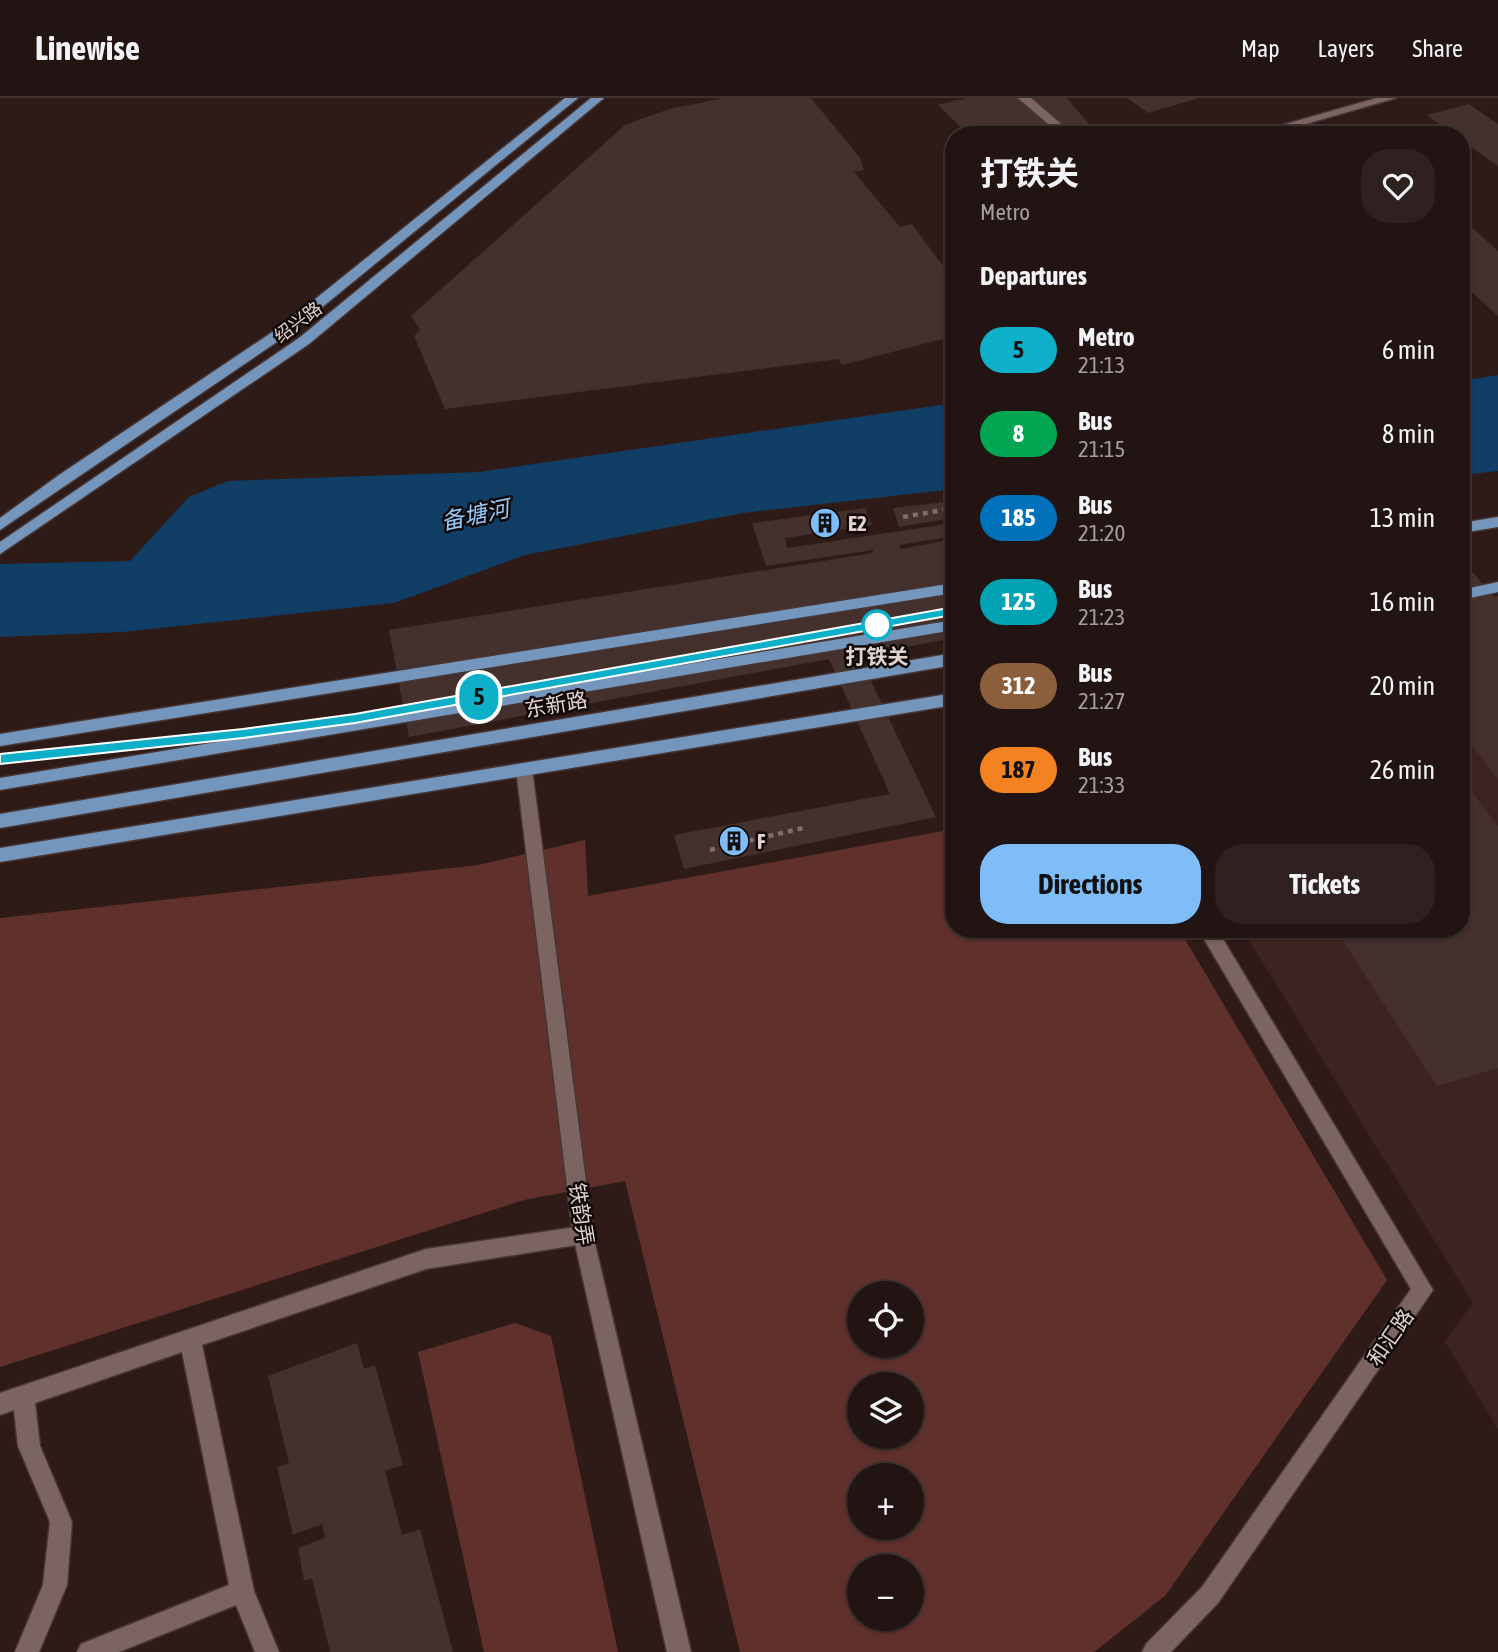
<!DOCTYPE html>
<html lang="en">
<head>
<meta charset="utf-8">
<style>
	body { margin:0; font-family:"Asap Condensed","Noto Sans SC",sans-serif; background:#2e2120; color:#f1f3f6; height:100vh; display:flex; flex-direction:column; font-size:26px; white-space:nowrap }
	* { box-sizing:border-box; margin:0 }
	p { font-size:23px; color:#a29e9f }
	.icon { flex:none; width:38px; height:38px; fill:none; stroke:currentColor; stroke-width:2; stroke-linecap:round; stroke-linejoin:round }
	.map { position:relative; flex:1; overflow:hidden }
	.details { position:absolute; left:945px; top:28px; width:525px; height:812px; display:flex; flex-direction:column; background:#221412; border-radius:28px; box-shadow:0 2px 5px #0004,0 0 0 2px #3f3332 }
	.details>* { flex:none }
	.badge { padding:0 14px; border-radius:23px; font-size:24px; line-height:46px }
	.tools { position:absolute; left:847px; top:1183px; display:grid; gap:14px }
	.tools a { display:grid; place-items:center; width:77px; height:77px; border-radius:50%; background:#221412; box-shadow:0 2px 5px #0004,0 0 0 2px #3f3332; font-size:35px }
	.map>.badge { position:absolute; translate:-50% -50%; box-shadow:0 0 0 4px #fff }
	h2 { padding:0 35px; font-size:26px; line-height:63px }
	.round { display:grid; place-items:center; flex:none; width:74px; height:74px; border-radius:28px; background:#2e2120 }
	.summary { display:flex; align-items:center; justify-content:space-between; height:119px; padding:0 35px }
	h1 { font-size:33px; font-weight:700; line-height:52px }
	.cta { display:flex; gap:14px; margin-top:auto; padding:14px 35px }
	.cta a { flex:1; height:80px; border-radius:28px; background:#7fbdf9; color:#111; font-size:28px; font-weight:700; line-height:80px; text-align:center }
	.cta a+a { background:#2e2120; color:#f1f3f6 }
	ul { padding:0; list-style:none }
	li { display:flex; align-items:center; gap:21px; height:84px; padding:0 35px }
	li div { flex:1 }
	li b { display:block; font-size:26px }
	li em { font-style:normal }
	li .badge { min-width:77px; font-weight:700; text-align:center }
	header { display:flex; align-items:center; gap:42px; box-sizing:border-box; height:98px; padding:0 35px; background:#221412; border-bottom:2px solid #3f3332 }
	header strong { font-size:33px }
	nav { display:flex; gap:38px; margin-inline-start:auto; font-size:24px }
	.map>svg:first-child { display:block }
	.built { fill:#3e2421 }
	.green { fill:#60312c; fill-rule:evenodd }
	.water { fill:#103e65 }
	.building { fill:#44302d }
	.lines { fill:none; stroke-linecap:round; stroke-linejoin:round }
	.lane-casing { stroke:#463635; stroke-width:3 }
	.street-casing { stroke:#463635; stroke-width:3 }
	.primary-casing { stroke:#463635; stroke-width:3 }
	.path { stroke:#7f6e6c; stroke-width:4.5; stroke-dasharray:5 5; stroke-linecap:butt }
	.lane { fill:#7c6561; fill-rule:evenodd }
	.street { fill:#7c6561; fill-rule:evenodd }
	.primary { fill:#7596bc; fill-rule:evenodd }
	.line { fill:#0db0c8; stroke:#fff; stroke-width:2 }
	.stop-dot { fill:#fff; stroke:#0db0c8; stroke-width:3.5 }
	.labels { text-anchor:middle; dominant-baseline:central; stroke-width:5; stroke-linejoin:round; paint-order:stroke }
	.far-street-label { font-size:18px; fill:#e0d2d0; stroke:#100807 }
	.poi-label { font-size:21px; font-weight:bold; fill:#e0d2d0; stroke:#100807; text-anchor:start }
	.stop-label { font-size:21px; font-weight:bold; fill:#e0d2d0; stroke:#100807 }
	.street-label { font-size:21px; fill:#e0d2d0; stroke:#100807 }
	.water-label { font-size:23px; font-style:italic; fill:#94c8fb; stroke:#100807 }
</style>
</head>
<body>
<header>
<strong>Linewise</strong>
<nav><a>Map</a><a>Layers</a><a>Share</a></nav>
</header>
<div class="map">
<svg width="1498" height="1554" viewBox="0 0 1498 1554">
	<rect width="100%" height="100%" fill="#2e1b18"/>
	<path class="built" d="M 1498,564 L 1498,1331 L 1445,1243 L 1473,1205 L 1242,831 L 1461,831 L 1461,572 Z"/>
	<path class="green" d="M 954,731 L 954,831 L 1179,831 L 1387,1182 L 1165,1498 L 1094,1554 L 740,1554 L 625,1083 L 524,1102 L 0,1269 L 0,820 L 478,767 L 585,742 L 588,798 ZM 859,1195 L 912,1195 L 912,1248 L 859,1248 ZM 859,1286 L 912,1286 L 912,1339 L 859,1339 ZM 859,1377 L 912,1377 L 912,1430 L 859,1430 ZM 859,1468 L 912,1468 L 912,1521 L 859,1521 Z
		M 515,1225 L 551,1238 L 618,1554 L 484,1554 L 418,1254 Z"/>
	<path class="water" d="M 1498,277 L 1498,373 L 1461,377 L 1461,283 Z
		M 954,305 L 954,391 L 743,415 L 525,457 L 394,505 L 122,534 L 0,539 L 0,466 L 130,463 L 189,399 L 228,383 L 479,374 Z"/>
	<path class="building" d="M 724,0 L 811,0 L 860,60 L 864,72 L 854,74 L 900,129 L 912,126 L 954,183 L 954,238 L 842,267 L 839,261 L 445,311 L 414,238 L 420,232 L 411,218 L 625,27 L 669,11 Z
		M 966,0 L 1067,0 L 1098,37 L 969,37 L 938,7 Z
		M 1127,0 L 1196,0 L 1196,1 L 1148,15 Z
		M 1469,6 L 1498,26 L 1498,68 L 1461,42 L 1461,37 L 1454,37 L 1427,17 Z
		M 1461,120 L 1498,153 L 1498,218 L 1461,184 Z
		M 954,403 L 954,420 L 899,429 L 893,410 Z
		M 865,410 L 872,427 L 785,440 L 787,450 L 954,425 L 954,438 L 899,447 L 901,451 L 954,441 L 954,540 L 859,558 L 936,719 L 684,771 L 674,737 L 890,696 L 829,561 L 409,639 L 389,532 L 873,455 L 873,452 L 766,468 L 752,425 Z
		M 1461,461 L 1494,499 L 1498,498 L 1498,681 L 1461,634 Z
		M 1461,680 L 1498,728 L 1498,970 L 1437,988 L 1335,831 L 1461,831 Z
		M 357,1245 L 364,1271 L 375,1267 L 403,1367 L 385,1373 L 402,1437 L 420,1431 L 453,1554 L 330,1554 L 312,1480 L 304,1483 L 298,1450 L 325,1440 L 322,1426 L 293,1437 L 277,1369 L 289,1365 L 268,1278 Z"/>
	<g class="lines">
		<g class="lane-casing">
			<path id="lane" d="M 583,1128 L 590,1130 L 593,1137 L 590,1144 L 583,1146 L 426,1171 L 202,1247 L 254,1493 L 279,1554 L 255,1554 L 236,1507 L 119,1554 L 77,1554 L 81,1546 L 229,1487 L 182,1254 L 35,1305 L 40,1348 L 72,1424 L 67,1487 L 39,1554 L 15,1554 L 43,1487 L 50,1424 L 18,1348 L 14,1312 L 0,1317 L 0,1295 L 426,1151 Z"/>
		</g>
		<g class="street-casing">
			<path id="street" d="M 1018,0 L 1031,0 L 1074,37 L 1061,37 Z
				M 1377,0 L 1396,0 L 1267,37 L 1247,37 Z
				M 524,665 L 532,671 L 593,1137 L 691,1554 L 667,1554 L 573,1137 L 516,671 Z
				M 1198,831 L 1217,831 L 1433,1192 L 1218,1505 L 1171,1554 L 1142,1554 L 1146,1546 L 1202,1489 L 1411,1191 Z"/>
		</g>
		<g class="primary-casing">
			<path id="primary" d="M 565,0 L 578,0 L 293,233 L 0,432 L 0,420 L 59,377 L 283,227 Z
				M 591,0 L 604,0 L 309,246 L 0,456 L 0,444 L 299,240 Z
				M 1498,419 L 1498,429 L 1461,435 L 1461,425 Z
				M 1498,484 L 1498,494 L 1461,502 L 1461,492 Z
				M 954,485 L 954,495 L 0,648 L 0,636 Z
				M 954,522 L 954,532 L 0,692 L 0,680 Z
				M 954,555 L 954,567 L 0,730 L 0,716 Z
				M 954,595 L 954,607 L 0,764 L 0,750 Z"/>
		</g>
		<path class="path" d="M 903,419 L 954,410
			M 710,752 L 807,729"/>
		<use href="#lane" class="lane"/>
		<use href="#street" class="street"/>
		<use href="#primary" class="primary"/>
	</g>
	<path class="line" d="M 954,509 L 958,510 L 958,516 L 355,625 L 243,640 L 0,666 L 0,656 L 243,631 L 355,616 Z"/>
	<defs>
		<g id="building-disc" transform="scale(1.575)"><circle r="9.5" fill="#7fbdf9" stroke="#100807"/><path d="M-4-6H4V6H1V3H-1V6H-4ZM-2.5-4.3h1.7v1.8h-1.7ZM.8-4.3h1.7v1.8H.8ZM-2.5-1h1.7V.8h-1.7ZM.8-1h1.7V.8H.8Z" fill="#111"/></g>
	</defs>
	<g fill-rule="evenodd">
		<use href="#building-disc" x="825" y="425"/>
		<use href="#building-disc" x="734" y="743"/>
	</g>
	<circle class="stop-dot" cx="877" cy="527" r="14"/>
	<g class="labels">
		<g class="far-street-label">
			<text transform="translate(298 224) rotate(-37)">绍兴路</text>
		</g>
		<g class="poi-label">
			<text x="848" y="425">E2</text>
			<text x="757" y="743">F</text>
		</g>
		<g class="stop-label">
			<text x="877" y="558">打铁关</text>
		</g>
		<g class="street-label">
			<text transform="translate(556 606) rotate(-10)">东新路</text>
			<text transform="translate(582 1116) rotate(81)">铁韵弄</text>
			<text transform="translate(1390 1239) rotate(-55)">和汇路</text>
		</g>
		<g class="water-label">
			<text transform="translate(475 417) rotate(-12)">备塘河</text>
		</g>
	</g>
</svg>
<div class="tools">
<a><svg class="icon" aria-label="locate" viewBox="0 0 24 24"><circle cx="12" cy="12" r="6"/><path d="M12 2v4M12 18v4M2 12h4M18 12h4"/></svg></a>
<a><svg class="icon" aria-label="layers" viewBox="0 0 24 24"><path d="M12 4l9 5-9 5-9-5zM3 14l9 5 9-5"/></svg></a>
<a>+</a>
<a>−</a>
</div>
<b class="badge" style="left:479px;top:599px;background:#0db0c8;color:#111">5</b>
<section class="details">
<div class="summary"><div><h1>打铁关</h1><p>Metro</p></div><a class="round"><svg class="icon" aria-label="heart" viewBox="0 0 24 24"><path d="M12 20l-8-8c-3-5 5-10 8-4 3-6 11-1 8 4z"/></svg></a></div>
<h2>Departures</h2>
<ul>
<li><span class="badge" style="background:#0db0c8;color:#111">5</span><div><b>Metro</b><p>21:13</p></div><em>6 min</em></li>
<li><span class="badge" style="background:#00a651;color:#fff">8</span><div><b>Bus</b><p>21:15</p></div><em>8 min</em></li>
<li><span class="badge" style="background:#0072bc;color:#fff">185</span><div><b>Bus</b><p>21:20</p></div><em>13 min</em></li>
<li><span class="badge" style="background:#00a3b4;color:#fff">125</span><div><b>Bus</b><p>21:23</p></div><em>16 min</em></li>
<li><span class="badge" style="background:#8b5e3c;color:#fff">312</span><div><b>Bus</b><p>21:27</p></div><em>20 min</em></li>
<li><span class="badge" style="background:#f58220;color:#111">187</span><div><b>Bus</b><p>21:33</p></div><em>26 min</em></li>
</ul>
<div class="cta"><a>Directions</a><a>Tickets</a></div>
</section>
</div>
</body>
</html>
